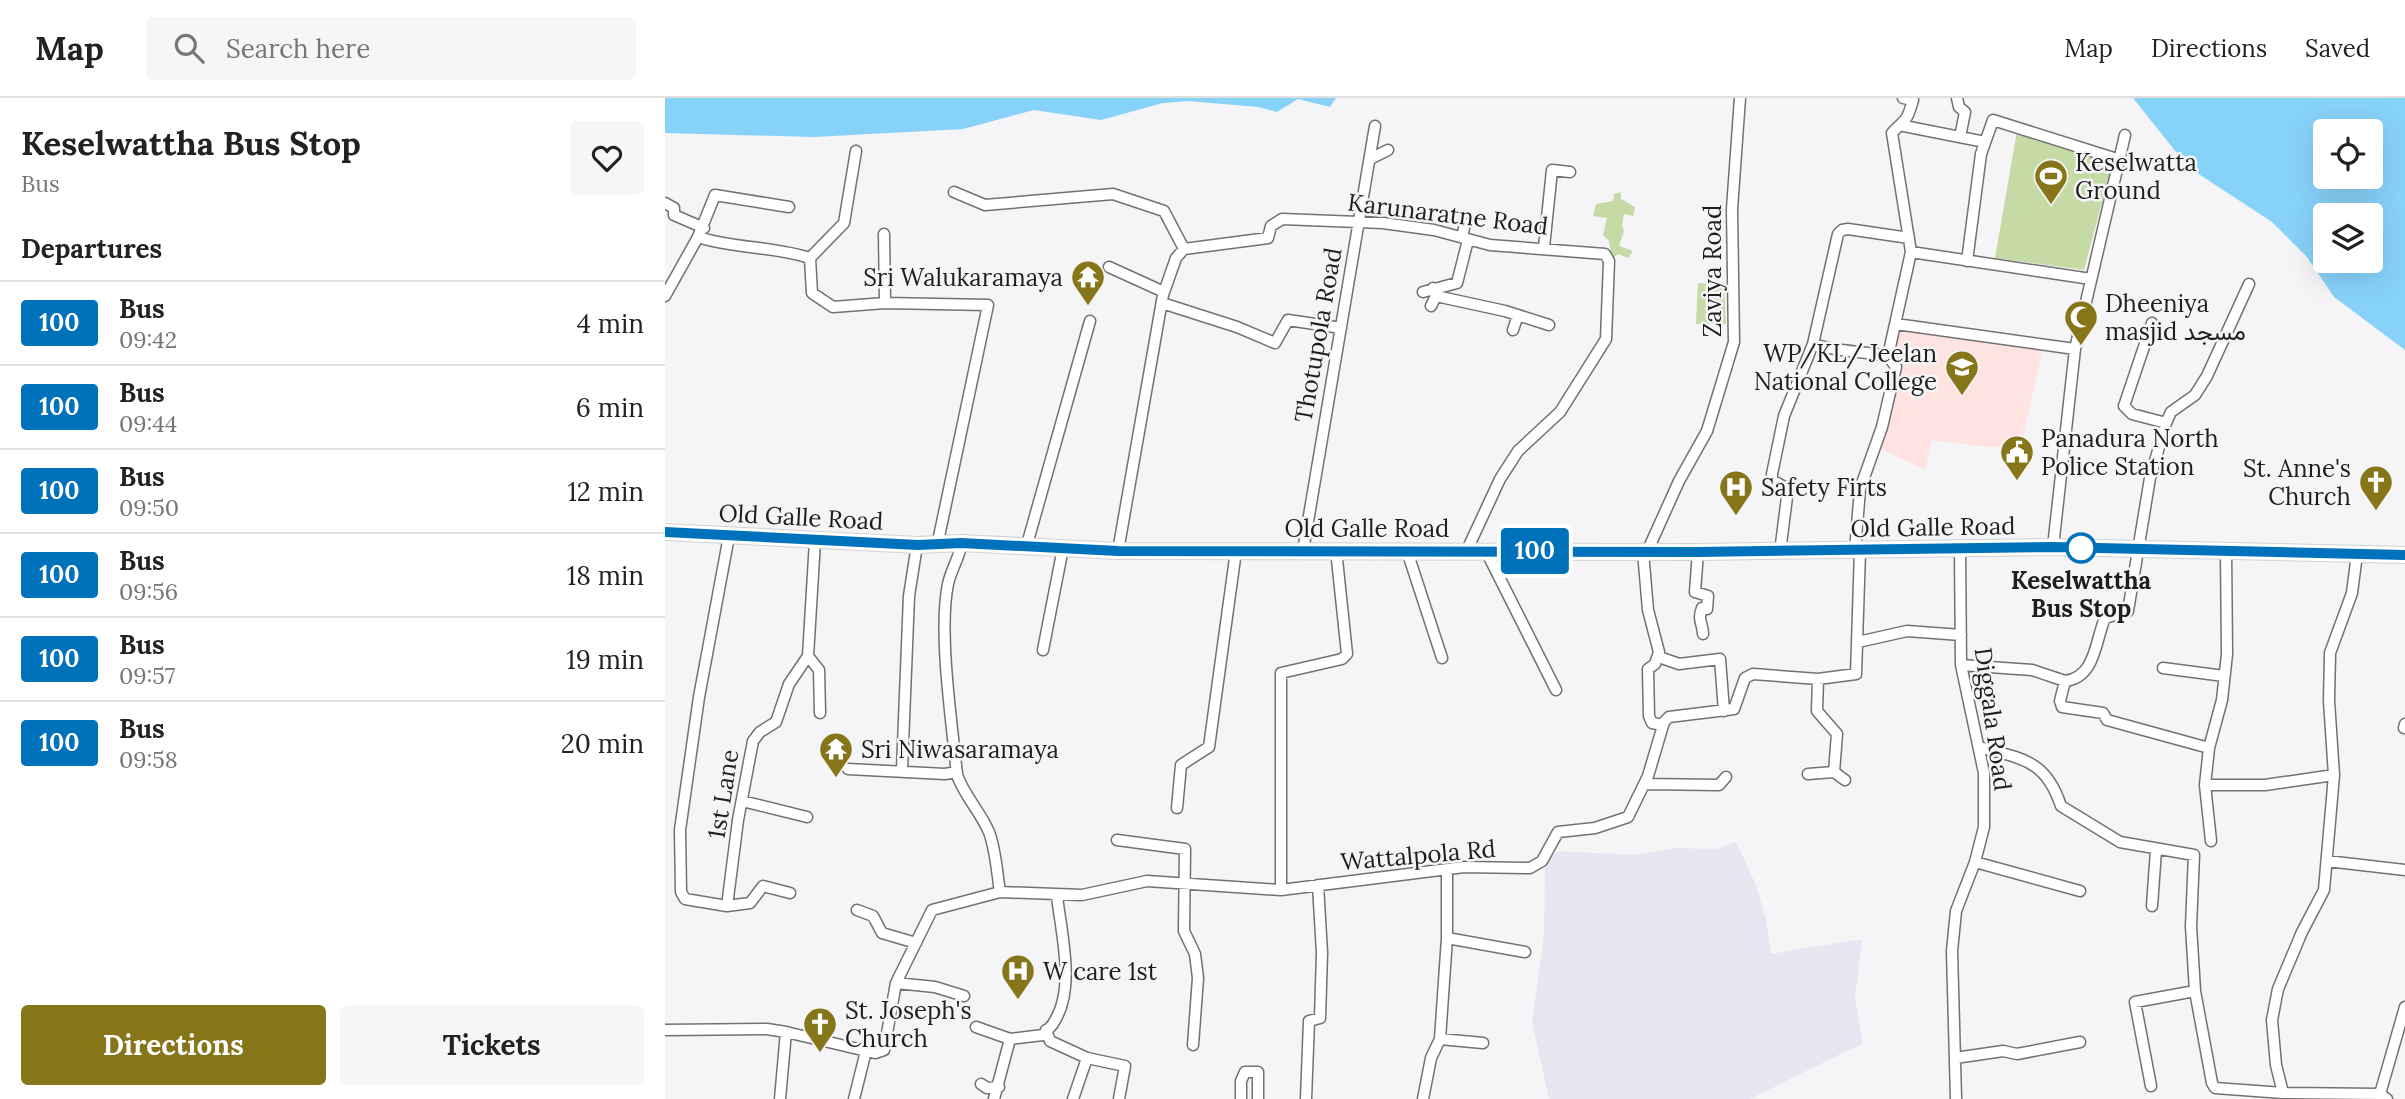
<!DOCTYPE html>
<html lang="en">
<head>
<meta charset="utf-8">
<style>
	body { margin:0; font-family:Lora,Vazirmatn,serif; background:#f6f6f6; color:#222; height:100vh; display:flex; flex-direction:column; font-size:26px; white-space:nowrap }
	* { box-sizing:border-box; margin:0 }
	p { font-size:23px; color:#767676 }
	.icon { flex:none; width:38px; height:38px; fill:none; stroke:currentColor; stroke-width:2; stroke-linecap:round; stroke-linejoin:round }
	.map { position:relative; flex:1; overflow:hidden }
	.sheet { display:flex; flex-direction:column; background:#fff; width:665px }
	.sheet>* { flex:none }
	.badge { padding:0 14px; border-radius:5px; font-size:24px; line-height:46px }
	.controls { position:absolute; left:1648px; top:21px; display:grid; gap:14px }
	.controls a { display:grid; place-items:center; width:70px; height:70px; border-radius:7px; background:#fff; box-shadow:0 7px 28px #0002; font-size:35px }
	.map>.badge { position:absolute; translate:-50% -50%; box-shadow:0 0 0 4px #fff }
	h2 { padding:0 21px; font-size:26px; line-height:63px }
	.round { display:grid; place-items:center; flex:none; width:74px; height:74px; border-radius:7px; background:#f6f6f6 }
	.summary { display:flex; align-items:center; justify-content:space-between; height:119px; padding:0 21px }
	h1 { font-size:33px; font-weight:700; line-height:52px }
	.button { display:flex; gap:14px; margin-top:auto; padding:14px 21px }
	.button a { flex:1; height:80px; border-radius:7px; background:#867619; color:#fff; font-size:28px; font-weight:700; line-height:80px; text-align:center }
	.button a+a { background:#f6f6f6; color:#222 }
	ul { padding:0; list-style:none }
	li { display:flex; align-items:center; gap:21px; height:84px; padding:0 21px; border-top:2px solid #e0e0e0 }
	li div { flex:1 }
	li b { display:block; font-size:26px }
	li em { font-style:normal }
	li .badge { min-width:77px; font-weight:700; text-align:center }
	header { display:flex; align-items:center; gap:42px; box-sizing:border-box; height:98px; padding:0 35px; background:#fff; border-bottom:2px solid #e0e0e0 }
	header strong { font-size:33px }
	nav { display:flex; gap:38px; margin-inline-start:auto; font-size:24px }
	.search { width:490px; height:63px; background:#f6f6f6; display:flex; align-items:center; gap:18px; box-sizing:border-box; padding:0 24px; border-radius:7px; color:#767676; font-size:26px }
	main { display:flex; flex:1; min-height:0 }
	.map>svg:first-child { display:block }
	.built { fill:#e9e5f0 }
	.education { fill:#fee3e0 }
	.green { fill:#c5daa4 }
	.water { fill:#87d2f9; fill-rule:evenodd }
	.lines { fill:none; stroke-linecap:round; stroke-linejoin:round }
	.minor-casing { stroke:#727173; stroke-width:13 }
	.highway-casing { stroke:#d2d2d2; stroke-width:18 }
	.minor { stroke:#fff; stroke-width:10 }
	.highway { stroke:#b27c3d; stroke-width:14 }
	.line-casing { stroke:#fff; stroke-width:16 }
	.line { stroke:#0072bc; stroke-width:10 }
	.stop-dot { fill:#fff; stroke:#0072bc; stroke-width:3.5 }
	.labels { text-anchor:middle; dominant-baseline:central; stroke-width:5; stroke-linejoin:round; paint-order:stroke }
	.poi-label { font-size:24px; fill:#1f1e1f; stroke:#f5f4f7; text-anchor:start }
	.street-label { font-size:24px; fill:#1f1e1f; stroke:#f5f4f7 }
	.stop-label { font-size:24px; font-weight:bold; fill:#1f1e1f; stroke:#f5f4f7 }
</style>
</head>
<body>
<header>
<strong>Map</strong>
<div class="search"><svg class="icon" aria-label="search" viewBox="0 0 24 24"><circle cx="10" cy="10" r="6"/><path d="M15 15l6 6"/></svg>Search here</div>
<nav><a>Map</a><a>Directions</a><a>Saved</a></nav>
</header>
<main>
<section class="sheet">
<div class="summary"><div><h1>Keselwattha Bus Stop</h1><p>Bus</p></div><a class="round"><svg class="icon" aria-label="heart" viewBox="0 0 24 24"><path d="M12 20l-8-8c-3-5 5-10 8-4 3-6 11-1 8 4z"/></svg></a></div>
<h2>Departures</h2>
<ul>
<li><span class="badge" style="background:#0072bc;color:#fff">100</span><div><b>Bus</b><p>09:42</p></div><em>4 min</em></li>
<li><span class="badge" style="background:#0072bc;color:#fff">100</span><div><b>Bus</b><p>09:44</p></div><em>6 min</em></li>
<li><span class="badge" style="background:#0072bc;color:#fff">100</span><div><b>Bus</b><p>09:50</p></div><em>12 min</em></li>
<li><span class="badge" style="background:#0072bc;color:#fff">100</span><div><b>Bus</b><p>09:56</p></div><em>18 min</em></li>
<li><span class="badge" style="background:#0072bc;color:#fff">100</span><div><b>Bus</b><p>09:57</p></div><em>19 min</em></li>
<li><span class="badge" style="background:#0072bc;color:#fff">100</span><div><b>Bus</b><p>09:58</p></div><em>20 min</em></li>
</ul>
<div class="button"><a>Directions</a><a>Tickets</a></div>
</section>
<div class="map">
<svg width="1740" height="1001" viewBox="0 0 1740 1001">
	<rect width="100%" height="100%" fill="#f5f4f7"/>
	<path class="built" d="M 1071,744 L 1091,787 L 1101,822 L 1106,856 L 1197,841 L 1190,901 L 1198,945 L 1085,1001 L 884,1001 L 867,924 L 879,837 L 880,763 L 894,753 L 970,757 L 1011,750 L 1051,751 Z"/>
	<path class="education" d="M 1236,230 L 1378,250 L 1356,348 L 1321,349 L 1267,342 L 1260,372 L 1212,349 L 1233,270 L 1229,256 Z"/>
	<path class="green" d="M 1352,33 L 1448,63 L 1419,172 L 1330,160 Z
		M 956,94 L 956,101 L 970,109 L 968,118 L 959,116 L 957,127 L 959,133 L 954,148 L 968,153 L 963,160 L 953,156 L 947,161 L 944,143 L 938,137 L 942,120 L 928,118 L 931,106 L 948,103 L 949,96 Z
		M 1033,185 L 1059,186 L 1061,226 L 1031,226 Z"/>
	<path class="water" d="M 0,0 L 671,0 L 665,9 L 633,1 L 612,14 L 593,9 L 523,3 L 498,5 L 436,22 L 369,12 L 298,31 L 149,39 L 0,35 Z
		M 1468,0 L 1740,0 L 1740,252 L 1669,199 L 1642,159 L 1607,124 L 1523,69 ZM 1706,33 L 1706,79 L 1661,79 L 1661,33 ZM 1706,117 L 1706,163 L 1661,163 L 1661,117 Z"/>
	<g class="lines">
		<g class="minor-casing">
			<path id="minor" d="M 1292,0 L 1294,9 L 1300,14 L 1295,39
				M 1239,28 L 1320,44
				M 705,61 L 723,52
				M 289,94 L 320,107 L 448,96 L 499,113 L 519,151
				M 0,105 L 9,110 L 9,117 L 39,130
				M 219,136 L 220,205
				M 33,139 L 50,97 L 124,109
				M 797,139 L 800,126
				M 879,149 L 887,72 L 905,74
				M 1246,154 L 1426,181
				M 145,160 L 179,125 L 191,53
				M 1302,163 L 1316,56 L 1328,22 L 1452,61
				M 444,169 L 499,194
				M 768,190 L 771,198 L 840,213 L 884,227
				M 758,194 L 792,185 L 803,142
				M 0,198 L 33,139 C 70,151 109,148 145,160 L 147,195 L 168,209 L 220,205 L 323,207 L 272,448
				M 497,205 L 572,229 L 610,245 L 623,222 L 676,230
				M 766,208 L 771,198
				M 1487,225 L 1459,308 L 1467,316 L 1501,325
				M 1231,226 L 1410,251
				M 848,232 L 853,217
				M 1148,246 C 1172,254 1198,253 1223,258
				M 64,438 L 34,599 L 15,732 L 16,794 L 20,801 L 62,808 L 85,805 L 98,788 L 125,795
				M 297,445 C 294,460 286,472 283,486 C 273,534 287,625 292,677 C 300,699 315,713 324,734 C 331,753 332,775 335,794
				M 1388,449 L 1410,251 L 1460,37
				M 361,450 L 425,223
				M 453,453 L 498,197 L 511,160 L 519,151 L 603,140 L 606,128 L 617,121 L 718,125 L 769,132 L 825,147 L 940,156 L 944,163 L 941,241 L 895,314 L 853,353 L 835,381 L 802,452
				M 638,453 L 710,28
				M 742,453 L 777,560
				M 821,453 L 891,592
				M 1190,453 L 1195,391 L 1217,329 L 1231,269 L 1223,258 L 1246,154 L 1227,35 C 1241,20 1241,26 1248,2 L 1238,0
				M 978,454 L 983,512 L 994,554 L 990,566 L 983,571 L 984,618 L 987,625 L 998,627
				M 982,454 L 1014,383 L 1042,333 L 1069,244 L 1067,111 L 1075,0
				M 1033,454 L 1030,494 L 1043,498 L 1042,511 L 1037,510 C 1032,522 1038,526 1038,536
				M 1115,454 L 1123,391 L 1107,382 L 1107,376 L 1119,318 L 1148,246 L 1173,136 L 1177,132 L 1183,131 L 1244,140
				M 1692,456 L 1687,495 L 1665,555 L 1664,603 L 1669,677 L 1659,792 L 1637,834 L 1613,891 L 1607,922 L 1611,967 L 1618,995 L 1715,996 L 1722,1001
				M 1193,544 L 1242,533 L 1296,537
				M 378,552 L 398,450
				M 143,558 L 154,572 L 155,615
				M 994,559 L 1014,566 L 1055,561 L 1059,613
				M 1296,567 L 1367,572 L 1400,583 C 1431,579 1430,543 1440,520 L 1463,513 L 1485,380 L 1501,325 L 1506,314 L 1530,297 L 1542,278 L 1584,186
				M 1498,570 L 1559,578
				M 1153,581 L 1152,613 L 1172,636 L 1169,674 L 1180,682
				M 1400,583 L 1395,603 L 1397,609 L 1438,615 L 1442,622 L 1544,650
				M 1739,630 L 1740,626
				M 1314,649 C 1358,661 1381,662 1396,708 L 1455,744 L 1529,757 L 1526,828 L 1530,893 L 1547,985 L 1550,990 L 1618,995
				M 183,671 L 280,676 L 292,674
				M 237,671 L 244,498 L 252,447
				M 1143,676 L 1169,674
				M 979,686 L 1054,687 L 1061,679
				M 1540,687 L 1600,687 L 1669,677
				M 77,703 L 142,719
				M 512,710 L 516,667 L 544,649 L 571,453
				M 452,742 L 520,751 L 519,833 L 530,856 L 533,880 L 528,947
				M 1546,743 L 1540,687 L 1544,650 L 1557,602 L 1562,556 L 1561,453
				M 1662,763 L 1740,772
				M 1310,764 L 1415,793
				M 616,792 L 616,575 L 677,561 L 682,556 L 671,452
				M 62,808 L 73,722 L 88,643 L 95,634 L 111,624 L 124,586 L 143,558 L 150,443
				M 1487,808 L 1491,752
				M 192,812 L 208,818 L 217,835 L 251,845
				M 782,840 L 860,854
				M 231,885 L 270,889 L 299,898
				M 311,929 L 345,941
				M 0,932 L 102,931 L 121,934
				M 381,932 L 385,943 L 422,960 L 460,968 L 454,1001
				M 775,941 L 818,945
				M 1290,960 L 1338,953 L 1352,956 L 1415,944
				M 316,986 L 322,990 L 334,989
				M 1486,988 L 1470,904 L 1530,893
				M 1715,996 L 1740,909
				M 115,1001 L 121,934 L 210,955 L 219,952 L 231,885 L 267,812 L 335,794 L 417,797 L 482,783 L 616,792 L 799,769 L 865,770 L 877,763 L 893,734 L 930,730 L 963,719 L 983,678 L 999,624 L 1004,619 L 1069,611 L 1080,580 L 1088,576 L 1153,581 L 1191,576 L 1195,453
				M 189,1001 L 201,953
				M 329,1001 L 345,941 L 378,937 C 381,932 387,929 389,924 C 411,890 396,835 392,798
				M 408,1001 L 422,960
				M 576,1001 L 576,983 L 580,974 L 593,974 L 593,1001
				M 641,1001 L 644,923 L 655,920 L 657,855 L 653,787
				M 758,1001 L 766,960 L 775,941 L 782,840 L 782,772
				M 1291,1001 L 1287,853 L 1291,813 L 1310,764 L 1319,729 L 1319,675 L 1296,567 L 1295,452"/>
		</g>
		<g class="highway-casing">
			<path id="highway" d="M 0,434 L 252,447 L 297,445 L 453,453 L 1033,454 L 1388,449 L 1740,457"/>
		</g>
		<use href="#minor" class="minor"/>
		<use href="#highway" class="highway"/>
	</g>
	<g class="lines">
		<g class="line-casing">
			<path id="line" d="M 0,434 L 253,447 L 296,445 L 453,453 L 1032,454 L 1388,449 L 1740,457"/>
		</g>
		<use href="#line" class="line"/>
	</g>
	<defs>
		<g id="stadium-pin" transform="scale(1.75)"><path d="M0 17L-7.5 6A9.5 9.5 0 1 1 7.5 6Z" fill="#867619" stroke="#f5f4f7"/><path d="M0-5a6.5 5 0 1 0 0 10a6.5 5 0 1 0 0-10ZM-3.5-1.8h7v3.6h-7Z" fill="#fff"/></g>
		<g id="temple-pin" transform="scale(1.75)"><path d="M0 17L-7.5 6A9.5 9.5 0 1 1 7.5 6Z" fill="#867619" stroke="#f5f4f7"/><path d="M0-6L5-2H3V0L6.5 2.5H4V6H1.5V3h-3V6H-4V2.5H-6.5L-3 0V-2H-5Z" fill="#fff"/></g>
		<g id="mosque-pin" transform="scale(1.75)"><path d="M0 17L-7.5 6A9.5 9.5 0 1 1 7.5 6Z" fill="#867619" stroke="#f5f4f7"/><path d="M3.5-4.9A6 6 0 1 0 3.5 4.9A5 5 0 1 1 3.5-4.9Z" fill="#fff"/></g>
		<g id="school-pin" transform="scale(1.75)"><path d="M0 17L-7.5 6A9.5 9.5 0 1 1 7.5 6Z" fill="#867619" stroke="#f5f4f7"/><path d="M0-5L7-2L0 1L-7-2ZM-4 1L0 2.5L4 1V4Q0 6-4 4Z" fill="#fff"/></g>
		<g id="civic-pin" transform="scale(1.75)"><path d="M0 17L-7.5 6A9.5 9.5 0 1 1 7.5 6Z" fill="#867619" stroke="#f5f4f7"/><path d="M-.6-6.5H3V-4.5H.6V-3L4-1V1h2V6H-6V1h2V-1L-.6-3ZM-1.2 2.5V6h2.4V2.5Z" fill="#fff"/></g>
		<g id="church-pin" transform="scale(1.75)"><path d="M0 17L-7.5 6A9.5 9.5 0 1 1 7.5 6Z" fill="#867619" stroke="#f5f4f7"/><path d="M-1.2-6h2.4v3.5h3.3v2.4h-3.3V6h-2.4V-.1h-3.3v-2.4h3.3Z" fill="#fff"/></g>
		<g id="hospital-pin" transform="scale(1.75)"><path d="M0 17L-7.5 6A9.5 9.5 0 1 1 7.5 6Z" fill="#867619" stroke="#f5f4f7"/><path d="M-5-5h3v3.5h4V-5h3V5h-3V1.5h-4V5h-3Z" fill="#fff"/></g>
	</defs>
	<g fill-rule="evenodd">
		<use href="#stadium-pin" x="1386" y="78"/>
		<use href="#temple-pin" x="423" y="179"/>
		<use href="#mosque-pin" x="1416" y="219"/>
		<use href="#school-pin" x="1297" y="269"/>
		<use href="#civic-pin" x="1352" y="354"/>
		<use href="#church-pin" x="1711" y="384"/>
		<use href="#hospital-pin" x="1071" y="389"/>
		<use href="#temple-pin" x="171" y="651"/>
		<use href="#hospital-pin" x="353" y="873"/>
		<use href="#church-pin" x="155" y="926"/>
	</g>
	<circle class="stop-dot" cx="1416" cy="450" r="14"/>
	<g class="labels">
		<g class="poi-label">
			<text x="1410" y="64">Keselwatta<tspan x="1410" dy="28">Ground</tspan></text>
			<text x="398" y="179" text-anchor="end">Sri Walukaramaya</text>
			<text x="1440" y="205">Dheeniya<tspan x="1440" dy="28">masjid مسجد</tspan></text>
			<text x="1272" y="255" text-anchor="end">WP/KL/ Jeelan<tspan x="1272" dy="28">National College</tspan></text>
			<text x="1376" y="340">Panadura North<tspan x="1376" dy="28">Police Station</tspan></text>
			<text x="1686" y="370" text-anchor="end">St. Anne's<tspan x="1686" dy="28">Church</tspan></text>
			<text x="1096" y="389">Safety Firts</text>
			<text x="196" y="651">Sri Niwasaramaya</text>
			<text x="378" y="873">W care 1st</text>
			<text x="180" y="912">St. Joseph's<tspan x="180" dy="28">Church</tspan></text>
		</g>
		<g class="street-label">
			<text transform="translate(783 116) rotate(7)">Karunaratne Road</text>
			<text transform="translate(1047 173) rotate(-90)">Zaviya Road</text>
			<text transform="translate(653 237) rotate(-80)">Thotupola Road</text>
			<text transform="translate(136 419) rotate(3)">Old Galle Road</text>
			<text transform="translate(1268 429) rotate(-1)">Old Galle Road</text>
			<text x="702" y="430">Old Galle Road</text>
			<text transform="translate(1328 621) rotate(82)">Diggala Road</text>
			<text transform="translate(58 696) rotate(-81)">1st Lane</text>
			<text transform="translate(753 757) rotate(-5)">Wattalpola Rd</text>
		</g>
		<g class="stop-label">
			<text x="1416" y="482">Keselwattha<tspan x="1416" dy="28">Bus Stop</tspan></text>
		</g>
	</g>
</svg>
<div class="controls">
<a><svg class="icon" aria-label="locate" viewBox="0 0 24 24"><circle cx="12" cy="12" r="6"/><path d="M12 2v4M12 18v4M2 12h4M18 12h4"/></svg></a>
<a><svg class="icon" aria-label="layers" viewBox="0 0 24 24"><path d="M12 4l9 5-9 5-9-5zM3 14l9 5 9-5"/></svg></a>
</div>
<b class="badge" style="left:870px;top:453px;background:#0072bc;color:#fff">100</b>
</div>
</main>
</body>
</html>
